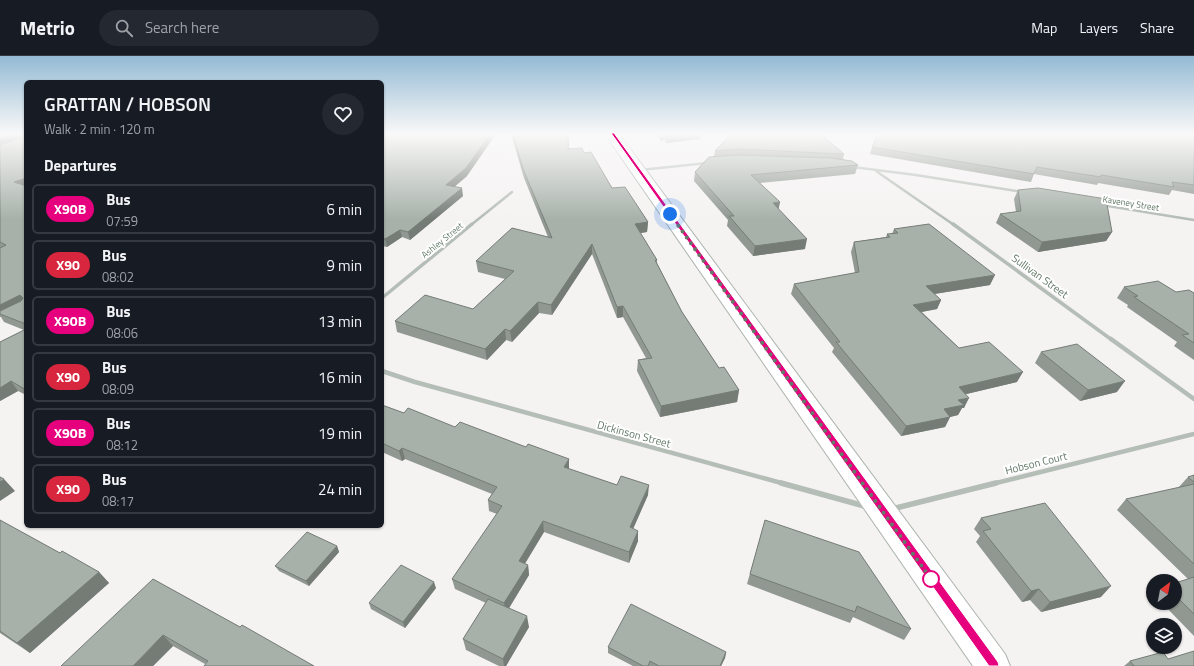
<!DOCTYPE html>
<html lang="en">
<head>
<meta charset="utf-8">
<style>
	body { margin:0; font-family:"Titillium Web",sans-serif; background:#242831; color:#f1f3f6; height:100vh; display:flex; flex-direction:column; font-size:15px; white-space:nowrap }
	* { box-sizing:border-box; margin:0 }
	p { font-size:13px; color:#9ea1a6 }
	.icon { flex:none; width:22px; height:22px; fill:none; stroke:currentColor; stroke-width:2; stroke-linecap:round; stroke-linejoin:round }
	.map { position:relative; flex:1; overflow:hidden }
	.drawer { position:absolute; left:24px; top:24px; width:360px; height:448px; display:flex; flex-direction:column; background:#171b24; border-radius:6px; box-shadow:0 1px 3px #0004 }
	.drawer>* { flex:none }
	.badge { padding:0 8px; border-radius:13px; font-size:14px; line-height:26px }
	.needle { width:26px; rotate:32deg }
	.fabs { position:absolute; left:1146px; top:518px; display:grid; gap:8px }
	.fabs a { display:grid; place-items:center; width:36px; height:36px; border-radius:50%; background:#171b24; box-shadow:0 1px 3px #0004; font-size:20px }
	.you { position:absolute; width:20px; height:20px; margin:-10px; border:3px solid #fff; border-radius:50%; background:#1a73e8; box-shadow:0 0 0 6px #1a73e833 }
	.map>.badge { position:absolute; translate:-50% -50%; box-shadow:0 0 0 2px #fff }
	h2 { padding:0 20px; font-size:15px; line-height:36px }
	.round { display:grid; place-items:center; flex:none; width:42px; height:42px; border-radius:21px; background:#242831 }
	.overview { display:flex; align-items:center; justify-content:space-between; height:68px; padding:0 20px }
	h1 { font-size:19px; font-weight:600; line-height:30px }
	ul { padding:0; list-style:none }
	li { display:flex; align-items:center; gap:12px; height:50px; margin:0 8px 6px; padding:0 12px; border:2px solid #363941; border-radius:6px }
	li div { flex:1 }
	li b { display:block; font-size:15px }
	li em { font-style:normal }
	li .badge { min-width:44px; font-weight:700; text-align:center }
	header { display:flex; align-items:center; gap:24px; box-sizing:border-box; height:56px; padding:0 20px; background:#171b24; border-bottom:1px solid #363941 }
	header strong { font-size:19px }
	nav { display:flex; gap:22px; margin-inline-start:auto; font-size:14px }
	.search { width:280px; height:36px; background:#242831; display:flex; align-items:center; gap:10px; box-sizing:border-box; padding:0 14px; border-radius:22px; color:#9ea1a6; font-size:15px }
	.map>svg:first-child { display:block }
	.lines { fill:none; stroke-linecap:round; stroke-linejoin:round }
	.secondary-casing { stroke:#abb4ad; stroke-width:2 }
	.street-far3 { stroke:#b5bdb7; stroke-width:2.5 }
	.street-far2 { stroke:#b5bdb7; stroke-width:3.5 }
	.street-far1 { stroke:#b5bdb7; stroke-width:4.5 }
	.street { stroke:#b5bdb7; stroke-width:5.5 }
	.secondary { fill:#fff; fill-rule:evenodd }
	.wall { fill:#909891 }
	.shaded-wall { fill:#757c76 }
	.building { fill:#a7b1a9; stroke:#757c76 }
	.line { fill:#e6007e; stroke:#fff }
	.walk { stroke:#647a69; stroke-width:4; stroke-dasharray:0 7.2 }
	.stop-dot { fill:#fff; stroke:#e6007e; stroke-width:2 }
	.labels { text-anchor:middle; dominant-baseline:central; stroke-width:4; stroke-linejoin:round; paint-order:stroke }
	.far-street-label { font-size:9px; fill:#647a69; stroke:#fff }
	.street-label { font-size:11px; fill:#647a69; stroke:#fff }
</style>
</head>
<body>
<header>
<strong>Metrio</strong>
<div class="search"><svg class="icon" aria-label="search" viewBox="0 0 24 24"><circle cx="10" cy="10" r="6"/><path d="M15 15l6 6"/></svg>Search here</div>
<nav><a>Map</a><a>Layers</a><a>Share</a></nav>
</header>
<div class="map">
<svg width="1194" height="610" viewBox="0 0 1194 610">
	<rect width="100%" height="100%" fill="#f5f2f2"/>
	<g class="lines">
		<g class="secondary-casing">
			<path id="secondary" d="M 605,78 L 619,78 L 1005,598 L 1010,610 L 973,610 Z"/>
		</g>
		<path class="street-far3" d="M 853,111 L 916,119 L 1023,136
			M 640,114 L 707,107
			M 876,115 L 954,169
			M 1102,149 L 1194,164
			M 471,169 L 512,136"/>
		<path class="street-far2" d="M 953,168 L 1112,284
			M 382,242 L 472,168"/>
		<path class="street-far1" d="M 1111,283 L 1194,343
			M 382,315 L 415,326 L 785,428
			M 992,428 L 1194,378"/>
		<path class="street" d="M 781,427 L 868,451
			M 892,453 L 996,427"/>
		<use href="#secondary" class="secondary"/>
	</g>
	<path class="wall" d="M 0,78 L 26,78 L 26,339 L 18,335 L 0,345 L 0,286 L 24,274 L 4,266 L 1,261 L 0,261 Z
		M 382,78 L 467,120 L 454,131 L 463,140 L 410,184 L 402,181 L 387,191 L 382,190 Z
		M 511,78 L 569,78 L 569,93 L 584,97 L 612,132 L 648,166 L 647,176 L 640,177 L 657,204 L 657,207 L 682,256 L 719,312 L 739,334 L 737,346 L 660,361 L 637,315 L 638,304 L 646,302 L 623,261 L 617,262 L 592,198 L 552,259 L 539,257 L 512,286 L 506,284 L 487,304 L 397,276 L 395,265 L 473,253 L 505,223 L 478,216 L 476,205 L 548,181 L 524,122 Z
		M 655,78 L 700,78 L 700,83 L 666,87 L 664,84 L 661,85 Z
		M 731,78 L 844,98 L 843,103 L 858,109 L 855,118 L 760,127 L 780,146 L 778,153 L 805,193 L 753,200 L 727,170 L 728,164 L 694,125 L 695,116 L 714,100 L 715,95 Z
		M 1194,78 L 1194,138 L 1172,134 L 1169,139 L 1098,127 L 1097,129 L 1034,118 L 1031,126 L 870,98 L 872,91 Z
		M 1018,134 L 1112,176 L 1106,185 L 1038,196 L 996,167 L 1000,158 L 1016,156 L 1014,143 Z
		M 894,173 L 990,229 L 934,238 L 941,244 L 937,253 L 922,256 L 959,292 L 1017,326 L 966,338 L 964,352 L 962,352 L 958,359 L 950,361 L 945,371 L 901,380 L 832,296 L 834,292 L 791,238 L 794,228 L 855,217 L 851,196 L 854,186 L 886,181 L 887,178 L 892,178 Z
		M 1124,231 L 1176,236 L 1194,237 L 1194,304 L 1174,290 L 1177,286 L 1127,251 L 1128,249 L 1117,242 Z
		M 1041,296 L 1117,336 L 1080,345 L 1035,307 Z
		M 382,349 L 404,357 L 569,403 L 569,413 L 648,439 L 633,473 L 638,475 L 638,485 L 629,507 L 544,476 L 525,508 L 528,509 L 529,519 L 509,552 L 529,571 L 506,610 L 499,610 L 466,594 L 463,583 L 486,547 L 455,533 L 452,523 L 497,458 L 489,455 L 488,444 L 492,438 L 405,403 L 402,405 L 382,396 Z
		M 1194,419 L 1194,580 L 1162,547 L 1175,547 L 1175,527 L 1188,523 L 1117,454 L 1126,443 L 1178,432 L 1188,421 Z
		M 981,462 L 1101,541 L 1041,556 L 1030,544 L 1022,546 L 976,486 L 980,480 L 974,473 Z
		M 0,464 L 60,497 L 99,516 L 109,527 L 30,597 L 0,577 Z
		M 765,464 L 911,573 L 904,584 L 853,561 L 850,567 L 747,528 Z
		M 337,490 L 339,496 L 309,530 L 279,515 L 275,510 Z
		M 153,523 L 240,571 L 205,608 L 173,590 L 153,610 Z
		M 436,532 L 405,572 L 371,553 L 369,547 Z
		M 608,591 L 726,596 L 725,602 L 721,610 L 633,610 L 608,597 Z
		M 1168,603 L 1194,610 L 1124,610 L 1130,605 Z"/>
	<path class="shaded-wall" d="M 15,78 L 22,78 L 25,83 L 0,92 L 0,83 Z
		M 490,78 L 496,78 L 467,120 L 447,137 L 446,129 Z
		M 661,78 L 664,78 L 664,84 L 661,85 Z
		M 667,78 L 700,78 L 700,83 L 666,87 Z
		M 26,122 L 26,131 L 14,126 Z
		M 462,132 L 463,140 L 410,184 L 408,176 Z
		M 780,146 L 778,156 L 773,147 Z
		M 648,166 L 647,176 L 634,178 L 635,168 Z
		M 400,174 L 402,181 L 387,191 L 385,183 Z
		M 1112,176 L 1106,185 L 1038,196 L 1042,186 Z
		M 807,183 L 805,193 L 753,200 L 755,190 Z
		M 592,188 L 592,198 L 552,259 L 551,249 Z
		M 995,219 L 990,229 L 922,240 L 926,230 Z
		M 20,239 L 26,247 L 0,258 L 0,249 Z
		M 941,244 L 937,253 L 910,258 L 913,249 Z
		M 538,246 L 539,257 L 512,286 L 510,275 Z
		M 623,250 L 623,261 L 617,262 L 617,251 Z
		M 505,273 L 506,284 L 487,304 L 485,293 Z
		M 1023,316 L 1017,326 L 954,341 L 959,331 Z
		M 11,325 L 18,335 L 0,345 L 0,332 Z
		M 1125,325 L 1117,336 L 1080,345 L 1088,334 Z
		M 739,334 L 737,346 L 660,361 L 661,350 Z
		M 969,342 L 964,352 L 962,352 L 958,359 L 950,361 L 945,371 L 901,380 L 906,370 L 944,353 L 958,344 Z
		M 402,392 L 405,403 L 402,405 L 399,395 Z
		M 569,403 L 569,414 L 564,411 Z
		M 4,423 L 15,435 L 0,445 L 0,426 Z
		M 649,429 L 648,439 L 629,482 L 630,471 Z
		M 543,465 L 544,476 L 520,515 L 519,505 Z
		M 638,475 L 638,485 L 629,507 L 629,496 Z
		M 337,490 L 339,496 L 309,530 L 306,525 Z
		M 528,509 L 529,519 L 506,557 L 504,547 Z
		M 99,516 L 109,527 L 30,597 L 17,587 Z
		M 434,526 L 436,532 L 405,572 L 403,566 Z
		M 1111,530 L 1101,541 L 1041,556 L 1050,546 Z
		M 1039,533 L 1030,544 L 1022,546 L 1031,535 Z
		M 527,560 L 529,571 L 506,610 L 504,610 L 503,603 Z
		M 163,579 L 173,590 L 153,610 L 133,610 Z
		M 726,596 L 725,602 L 721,610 L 720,610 Z"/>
	<path class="building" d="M 0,78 L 15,78 L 0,83 Z
		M 23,78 L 26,78 L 26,122 L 14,126 L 26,130 L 26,268 L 0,258 L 0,255 L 21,245 L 23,242 L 20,239 L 0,249 L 0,192 L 6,189 L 0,186 L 0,89 L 23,81 Z
		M 382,78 L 490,78 L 466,112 L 446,129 L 462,132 L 408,176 L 400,174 L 385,183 L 382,182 Z
		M 513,78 L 568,78 L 568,93 L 582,92 L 584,97 L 591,96 L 612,132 L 625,131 L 648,166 L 635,168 L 657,204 L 655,204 L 682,256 L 719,312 L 724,311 L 739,334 L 661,350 L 638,304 L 652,302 L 623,250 L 617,251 L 592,188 L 551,249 L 538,246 L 510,275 L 505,273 L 485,293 L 395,265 L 425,239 L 473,253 L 514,215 L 476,205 L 512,172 L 552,182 L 523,113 Z
		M 731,78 L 821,78 L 844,98 L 737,93 L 715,95 Z
		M 878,78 L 1194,78 L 1194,129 L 1172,126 L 1174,131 L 1101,119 L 1101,121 L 1037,111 L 1034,118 L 872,91 Z
		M 737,99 L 830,102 L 852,105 L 858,109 L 751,119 L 780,146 L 773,147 L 807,183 L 755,190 L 729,160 L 734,160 L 695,116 L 709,101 Z
		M 1038,132 L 1106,143 L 1112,176 L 1042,186 L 1000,158 L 1021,155 L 1018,134 Z
		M 929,168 L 995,219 L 926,230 L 941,244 L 913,249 L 959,292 L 989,286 L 1023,316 L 959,331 L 969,342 L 958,344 L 964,349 L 944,353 L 950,361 L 906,370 L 836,286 L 840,286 L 794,228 L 859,216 L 854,186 L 890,181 L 887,178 L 898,177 L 894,173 Z
		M 1158,225 L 1176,236 L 1189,234 L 1194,237 L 1194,287 L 1182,279 L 1189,278 L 1134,241 L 1138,240 L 1124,231 Z
		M 26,273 L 26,334 L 11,325 L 0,332 L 0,286 Z
		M 1077,288 L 1125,325 L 1088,334 L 1041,296 Z
		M 382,349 L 404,357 L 408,352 L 455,371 L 460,366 L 526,391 L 528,388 L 569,403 L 564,411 L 617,429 L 621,420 L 649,429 L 630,471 L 638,475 L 629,496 L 543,465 L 519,505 L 528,509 L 504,547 L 452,523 L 502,450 L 488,444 L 497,431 L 402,392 L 399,395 L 382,387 Z
		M 1194,419 L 1194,426 L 1188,421 Z
		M 0,421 L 4,423 L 0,426 Z
		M 1194,428 L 1194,508 L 1126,443 Z
		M 1045,447 L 1111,530 L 1050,546 L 1039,533 L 1031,535 L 983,475 L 991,473 L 981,462 Z
		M 0,464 L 60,497 L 62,495 L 99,516 L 17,587 L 0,575 Z
		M 765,464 L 859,496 L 911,573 L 857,550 L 855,556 L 750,518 Z
		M 307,476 L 337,490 L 306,525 L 275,510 Z
		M 401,509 L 434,526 L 403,566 L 369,547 Z
		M 1194,521 L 1194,558 L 1175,539 L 1175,527 Z
		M 153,523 L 240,571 L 242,569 L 314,610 L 204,610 L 208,605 L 163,579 L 133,610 L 61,610 Z
		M 488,543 L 527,560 L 503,603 L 463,583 Z
		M 631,548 L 726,596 L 720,610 L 659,610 L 650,605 L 648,610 L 643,610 L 608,591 Z
		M 1194,595 L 1194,610 L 1132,610 L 1134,610 L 1130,605 L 1163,596 L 1168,603 Z"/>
	<linearGradient id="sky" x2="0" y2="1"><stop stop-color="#94bad4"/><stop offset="0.48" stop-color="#faf9f9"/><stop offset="1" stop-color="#faf9f9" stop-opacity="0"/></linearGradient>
	<rect width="1194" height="163" fill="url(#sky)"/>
	<path class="line" d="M 611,77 L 614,77 L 998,606 L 999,610 L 989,610 Z"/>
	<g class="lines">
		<path class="walk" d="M 670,158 L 931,523"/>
	</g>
	<circle class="stop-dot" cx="931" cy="523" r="8"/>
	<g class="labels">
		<g class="far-street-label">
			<text transform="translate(1131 147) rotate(9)">Kaveney Street</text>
			<text transform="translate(442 184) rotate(-39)">Ashley Street</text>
		</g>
		<g class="street-label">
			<text transform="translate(1040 220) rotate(36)">Sullivan Street</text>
			<text transform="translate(634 378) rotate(15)">Dickinson Street</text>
			<text transform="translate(1036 407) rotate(-14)">Hobson Court</text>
		</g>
	</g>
</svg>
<div class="fabs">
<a><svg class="needle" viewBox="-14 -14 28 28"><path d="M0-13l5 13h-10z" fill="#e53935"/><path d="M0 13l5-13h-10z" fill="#9ea1a6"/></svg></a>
<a><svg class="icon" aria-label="layers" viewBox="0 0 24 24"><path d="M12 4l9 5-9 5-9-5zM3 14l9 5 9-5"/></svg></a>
</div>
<div class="you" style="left:670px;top:158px"></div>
<section class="drawer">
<div class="overview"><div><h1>GRATTAN / HOBSON</h1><p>Walk · 2 min · 120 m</p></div><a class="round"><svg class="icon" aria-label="heart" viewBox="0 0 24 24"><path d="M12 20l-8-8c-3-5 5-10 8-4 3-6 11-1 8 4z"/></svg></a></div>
<h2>Departures</h2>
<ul>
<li><span class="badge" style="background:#e6007e;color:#fff">X90B</span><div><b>Bus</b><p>07:59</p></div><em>6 min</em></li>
<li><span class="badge" style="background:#d7263d;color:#fff">X90</span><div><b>Bus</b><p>08:02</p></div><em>9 min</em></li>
<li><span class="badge" style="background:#e6007e;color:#fff">X90B</span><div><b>Bus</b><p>08:06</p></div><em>13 min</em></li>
<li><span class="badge" style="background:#d7263d;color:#fff">X90</span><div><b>Bus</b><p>08:09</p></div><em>16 min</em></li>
<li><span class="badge" style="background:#e6007e;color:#fff">X90B</span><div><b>Bus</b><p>08:12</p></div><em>19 min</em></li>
<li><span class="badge" style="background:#d7263d;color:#fff">X90</span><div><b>Bus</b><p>08:17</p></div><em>24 min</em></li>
</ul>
</section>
</div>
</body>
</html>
